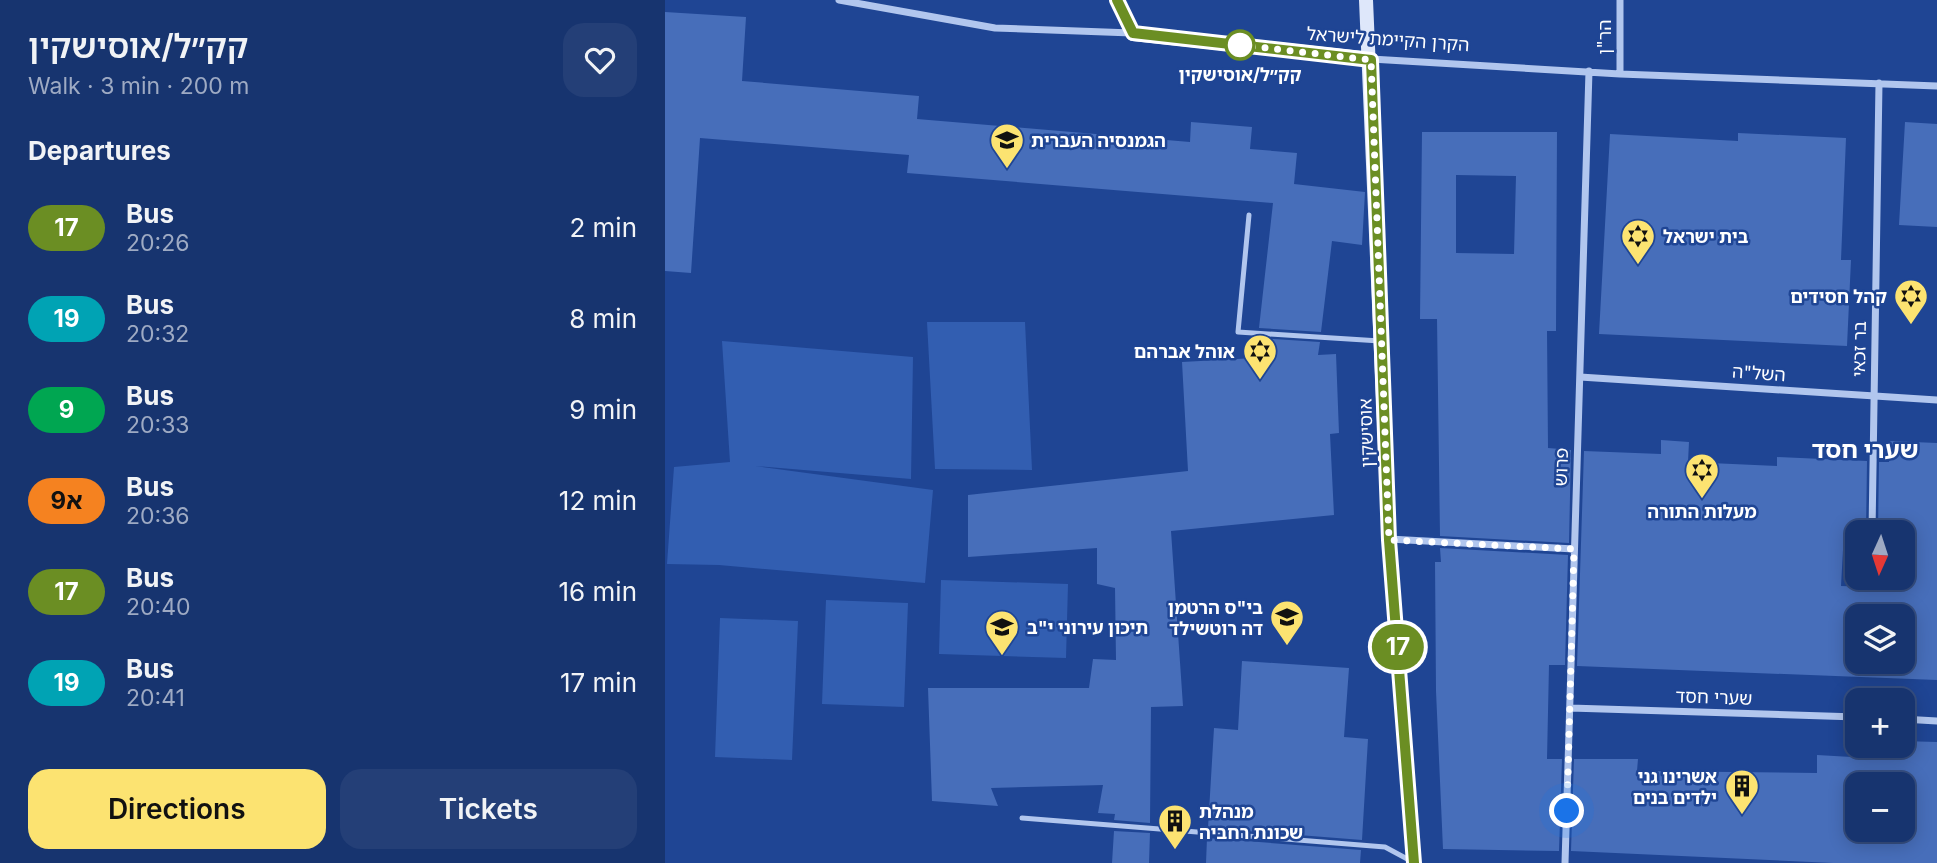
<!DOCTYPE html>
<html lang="en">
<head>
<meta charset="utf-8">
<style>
	body { margin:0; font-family:Inter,"Noto Sans Hebrew",sans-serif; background:#243f77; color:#f1f3f6; height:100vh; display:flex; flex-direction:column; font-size:26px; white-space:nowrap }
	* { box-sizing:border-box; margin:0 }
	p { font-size:23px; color:#9eaac3 }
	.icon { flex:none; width:38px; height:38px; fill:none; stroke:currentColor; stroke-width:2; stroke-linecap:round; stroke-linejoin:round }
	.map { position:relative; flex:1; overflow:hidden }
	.drawer { display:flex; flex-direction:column; background:#17346f; width:665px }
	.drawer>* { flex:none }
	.badge { padding:0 14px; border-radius:23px; font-size:24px; line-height:46px }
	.needle { width:46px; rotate:183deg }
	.fabs { position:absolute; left:1180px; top:520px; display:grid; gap:14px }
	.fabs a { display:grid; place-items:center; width:70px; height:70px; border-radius:14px; background:#17346f; box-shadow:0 4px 18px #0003,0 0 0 2px #364f82; font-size:35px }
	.you { position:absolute; width:35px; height:35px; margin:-18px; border:5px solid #fff; border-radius:50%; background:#1a73e8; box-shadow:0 0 0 10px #1a73e833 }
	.map>.badge { position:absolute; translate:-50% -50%; box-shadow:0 0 0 4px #fff }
	h2 { padding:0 28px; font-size:26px; line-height:63px }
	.round { display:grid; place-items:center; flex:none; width:74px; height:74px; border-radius:21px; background:#243f77 }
	.summary { display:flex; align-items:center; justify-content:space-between; height:119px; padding:0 28px }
	h1 { font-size:33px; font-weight:600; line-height:52px }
	.primary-button { display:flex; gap:14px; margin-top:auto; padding:14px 28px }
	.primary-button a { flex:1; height:80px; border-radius:21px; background:#fce371; color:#111; font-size:28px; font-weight:600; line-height:80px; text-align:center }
	.primary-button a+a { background:#243f77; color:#f1f3f6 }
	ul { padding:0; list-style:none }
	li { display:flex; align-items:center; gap:21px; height:91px; padding:0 28px }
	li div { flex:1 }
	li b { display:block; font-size:26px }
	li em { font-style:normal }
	li .badge { min-width:77px; font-weight:700; text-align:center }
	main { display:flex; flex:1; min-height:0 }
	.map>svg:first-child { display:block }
	.green { fill:#325eb1 }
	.building { fill:#476eba; fill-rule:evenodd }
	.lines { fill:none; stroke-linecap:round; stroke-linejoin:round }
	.lane { stroke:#b1c6ee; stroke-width:5 }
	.street { stroke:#b1c6ee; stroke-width:7 }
	.secondary { stroke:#dee7fa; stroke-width:14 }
	.line-casing { stroke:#fff; stroke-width:16 }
	.line { stroke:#6b8e23; stroke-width:10 }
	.walk { stroke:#fff; stroke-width:7; stroke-dasharray:0 12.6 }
	.stop-dot { fill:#fff; stroke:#6b8e23; stroke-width:3.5 }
	.labels { text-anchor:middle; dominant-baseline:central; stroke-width:5; stroke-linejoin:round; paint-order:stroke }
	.street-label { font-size:18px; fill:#fff; stroke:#1f4594 }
	.stop-label { font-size:18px; font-weight:bold; fill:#fff; stroke:#1f4594 }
	.poi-label { font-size:18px; font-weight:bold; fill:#fff; stroke:#1f4594; text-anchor:start }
	.district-label { font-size:24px; font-weight:bold; fill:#fff; stroke:#1f4594 }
</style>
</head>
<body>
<main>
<section class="drawer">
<div class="summary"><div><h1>קק״ל/אוסישקין</h1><p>Walk · 3 min · 200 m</p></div><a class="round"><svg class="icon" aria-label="heart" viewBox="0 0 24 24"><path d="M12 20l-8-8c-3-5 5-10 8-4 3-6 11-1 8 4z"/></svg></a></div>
<h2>Departures</h2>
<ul>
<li><span class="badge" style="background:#6b8e23;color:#fff">17</span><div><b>Bus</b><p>20:26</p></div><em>2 min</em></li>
<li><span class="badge" style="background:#00a3b4;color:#fff">19</span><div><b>Bus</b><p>20:32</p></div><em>8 min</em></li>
<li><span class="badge" style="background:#00a651;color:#fff">9</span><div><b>Bus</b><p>20:33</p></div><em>9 min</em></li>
<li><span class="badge" style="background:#f58220;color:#111">9א</span><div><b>Bus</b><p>20:36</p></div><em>12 min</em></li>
<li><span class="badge" style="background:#6b8e23;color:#fff">17</span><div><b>Bus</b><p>20:40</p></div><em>16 min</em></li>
<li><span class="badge" style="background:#00a3b4;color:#fff">19</span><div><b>Bus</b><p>20:41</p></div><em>17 min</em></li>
</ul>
<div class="primary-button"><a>Directions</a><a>Tickets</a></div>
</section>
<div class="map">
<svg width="1272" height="863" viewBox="0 0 1272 863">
	<rect width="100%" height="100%" fill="#1f4594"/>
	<path class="green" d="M 262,322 L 360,322 L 367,470 L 270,469 Z
		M 57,341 L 248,357 L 246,479 L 90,466 L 268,490 L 260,583 L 54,565 L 2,564 L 9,467 L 65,462 Z
		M 276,580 L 403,584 L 401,658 L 274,654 Z
		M 161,600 L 243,603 L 239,707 L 157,704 Z
		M 55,618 L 133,621 L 127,760 L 50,757 Z"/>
	<path class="building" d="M 0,12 L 81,17 L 77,81 L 254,96 L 252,119 L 525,142 L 526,122 L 587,127 L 585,149 L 632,153 L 629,184 L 700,192 L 697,245 L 667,241 L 656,332 L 594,328 L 608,203 L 242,173 L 244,155 L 35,138 L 26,273 L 0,271 Z
		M 1240,122 L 1272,124 L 1272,227 L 1234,225 Z
		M 757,132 L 892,132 L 891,331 L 882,331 L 883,448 L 906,450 L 904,543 L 775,536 L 772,319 L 755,319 ZM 791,175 L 851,176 L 849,254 L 791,253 Z
		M 1073,133 L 1181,138 L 1176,260 L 1186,260 L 1182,346 L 934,334 L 945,134 L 1073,141 Z
		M 592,338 L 655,342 L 653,355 L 671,354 L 674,433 L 665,434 L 669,515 L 506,531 L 518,706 L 486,707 L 485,823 L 449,820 L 450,814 L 433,813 L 438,785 L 326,788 L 333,806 L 267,801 L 263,688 L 424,688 L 428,659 L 451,660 L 450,588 L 432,584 L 432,548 L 303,557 L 303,495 L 523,471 L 517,362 L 590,358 Z
		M 996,440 L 1024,442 L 1023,462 L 1112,466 L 1112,457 L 1202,461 L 1201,532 L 1179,532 L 1176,586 L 1237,588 L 1237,532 L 1213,532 L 1214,462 L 1224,462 L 1225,441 L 1272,443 L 1272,680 L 912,666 L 919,451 L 996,454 ZM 1192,616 L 1237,616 L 1237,662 L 1192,662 Z
		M 775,548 L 903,555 L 900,665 L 884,665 L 882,759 L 897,759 L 894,851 L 778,849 L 771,691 L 770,562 L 776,562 Z
		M 577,661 L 684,668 L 679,737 L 703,739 L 697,840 L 543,828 L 549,728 L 573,730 Z
		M 1237,741 L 1272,742 L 1272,863 L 1168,863 L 906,851 L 909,759 L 973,759 L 972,771 L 1152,773 L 1152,755 L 1204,758 L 1205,746 L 1237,746 ZM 1192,784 L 1237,784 L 1237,830 L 1192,830 Z
		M 449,831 L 485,833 L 484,863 L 447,863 Z
		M 542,838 L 696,850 L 695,863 L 541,863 Z"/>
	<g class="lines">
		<path class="lane" d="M 584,215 L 573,332 L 715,341
			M 357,818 L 720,847 L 746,861"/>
		<path class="street" d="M 174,0 L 330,28 L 467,33
			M 955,0 L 955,74
			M 706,59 L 955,74 L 1272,86
			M 915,377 L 1272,400
			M 1207,532 L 1214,83
			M 724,539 L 909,549
			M 905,708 L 1192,717
			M 1237,719 L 1272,721
			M 900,863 L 924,71"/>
		<path class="secondary" d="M 452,0 L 468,34 L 706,59
			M 701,0 L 724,539 L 749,863"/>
	</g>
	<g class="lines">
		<g class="line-casing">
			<path id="line" d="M 452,0 L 468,33 L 706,60 L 724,540 L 749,863"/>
		</g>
		<use href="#line" class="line"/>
		<path class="walk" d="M 575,45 L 706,60 L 724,540 L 909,549 L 902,811"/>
	</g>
	<defs>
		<g id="school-pin" transform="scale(1.75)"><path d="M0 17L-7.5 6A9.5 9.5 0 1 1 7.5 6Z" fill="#fce371" stroke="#1f4594"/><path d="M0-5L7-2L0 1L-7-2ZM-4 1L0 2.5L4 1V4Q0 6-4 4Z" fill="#111"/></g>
		<g id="synagogue-pin" transform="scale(1.75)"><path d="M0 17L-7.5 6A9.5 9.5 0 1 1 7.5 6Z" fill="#fce371" stroke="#1f4594"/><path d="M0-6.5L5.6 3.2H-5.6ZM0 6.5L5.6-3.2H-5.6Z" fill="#111"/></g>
		<g id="building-pin" transform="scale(1.75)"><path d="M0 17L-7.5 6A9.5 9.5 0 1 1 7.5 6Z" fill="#fce371" stroke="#1f4594"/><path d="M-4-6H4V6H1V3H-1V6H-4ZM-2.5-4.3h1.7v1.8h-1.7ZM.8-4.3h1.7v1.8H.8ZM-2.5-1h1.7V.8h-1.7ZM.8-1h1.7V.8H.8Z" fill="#111"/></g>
	</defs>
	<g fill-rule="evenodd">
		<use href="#school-pin" x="342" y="140"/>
		<use href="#synagogue-pin" x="973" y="236"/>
		<use href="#synagogue-pin" x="1246" y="296"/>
		<use href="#synagogue-pin" x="595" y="351"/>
		<use href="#synagogue-pin" x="1037" y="470"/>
		<use href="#school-pin" x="622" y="617"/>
		<use href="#school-pin" x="337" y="627"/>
		<use href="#building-pin" x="1077" y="786"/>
		<use href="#building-pin" x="510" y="821"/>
	</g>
	<circle class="stop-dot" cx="575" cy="45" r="14"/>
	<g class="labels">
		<g class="street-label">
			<text transform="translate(939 37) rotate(-90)">הר"ן</text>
			<text transform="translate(723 39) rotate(4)">הקרן הקיימת לישראל</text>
			<text transform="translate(1194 349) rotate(-89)">בר זכאי</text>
			<text transform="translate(1094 373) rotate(4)">השל"ה</text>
			<text transform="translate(701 433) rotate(-92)">אוסישקין</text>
			<text transform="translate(896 467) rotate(-88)">פרוש</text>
			<text transform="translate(1049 697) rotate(2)">שערי חסד</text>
		</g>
		<g class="stop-label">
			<text x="575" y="74">קק״ל/אוסישקין</text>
		</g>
		<g class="poi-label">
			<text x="366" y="140">הגמנסיה העברית</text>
			<text x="998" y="236">בית ישראל</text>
			<text x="1222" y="296" text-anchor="end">קהל חסידים</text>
			<text x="570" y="351" text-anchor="end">אוהל אברהם</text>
			<text x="1037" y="511" text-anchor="middle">מעלות התורה</text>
			<text x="598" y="607" text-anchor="end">בי"ס הרטמן<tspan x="598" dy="21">דה רוטשילד</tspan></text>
			<text x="362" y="627">תיכון עירוני י"ב</text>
			<text x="1052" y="776" text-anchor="end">אשרינו גני<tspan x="1052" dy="21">ילדים בנים</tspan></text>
			<text x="534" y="811">מנהלת<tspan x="534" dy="21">שכונת רחביה</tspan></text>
		</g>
		<g class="district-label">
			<text x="1200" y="449">שערי חסד</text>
		</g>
	</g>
</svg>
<div class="fabs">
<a><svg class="needle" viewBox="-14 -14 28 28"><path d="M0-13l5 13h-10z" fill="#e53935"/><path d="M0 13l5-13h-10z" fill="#9eaac3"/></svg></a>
<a><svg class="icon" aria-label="layers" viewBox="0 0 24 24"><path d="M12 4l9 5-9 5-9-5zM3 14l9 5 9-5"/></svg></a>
<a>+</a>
<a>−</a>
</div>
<div class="you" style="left:902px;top:811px"></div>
<b class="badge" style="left:733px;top:647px;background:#6b8e23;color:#fff">17</b>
</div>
</main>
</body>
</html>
